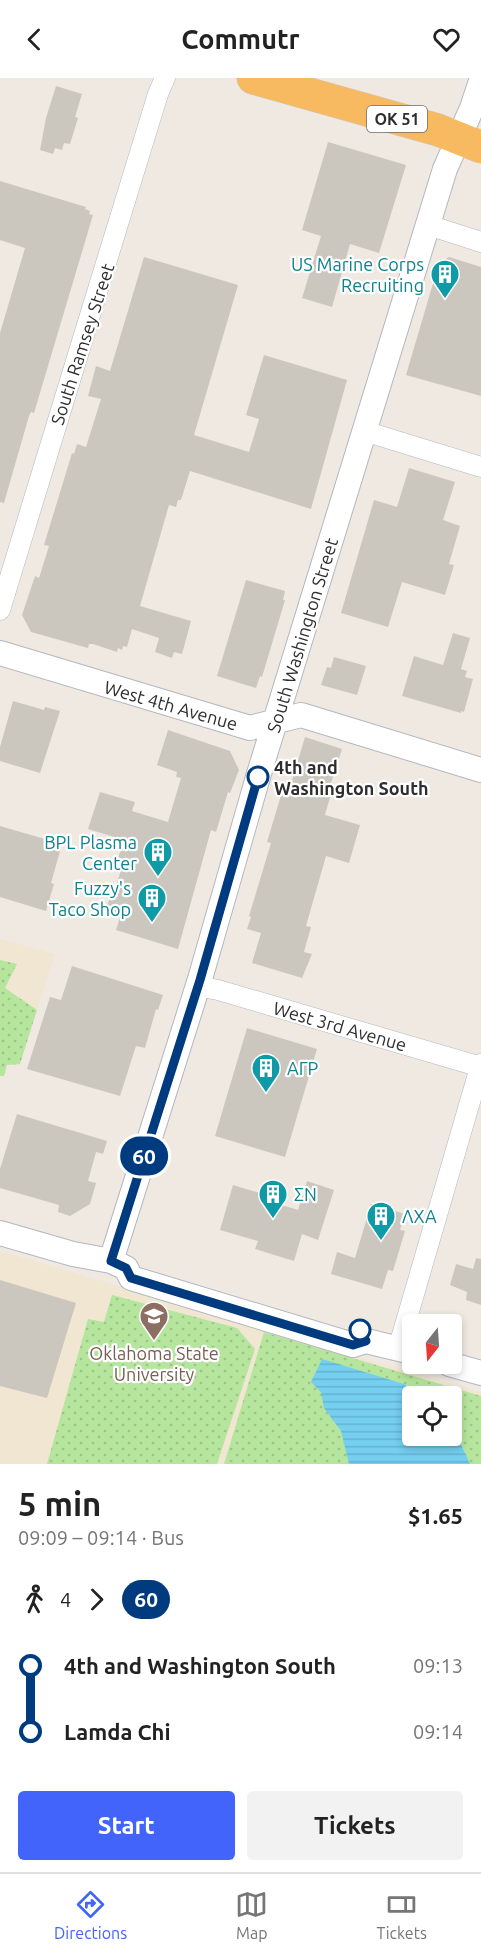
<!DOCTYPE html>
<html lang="en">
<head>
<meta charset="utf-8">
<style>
	body { margin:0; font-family:Ubuntu,sans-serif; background:#f2f2f2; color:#222; height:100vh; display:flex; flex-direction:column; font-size:22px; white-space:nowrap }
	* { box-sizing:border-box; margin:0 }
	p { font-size:20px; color:#767676 }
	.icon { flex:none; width:33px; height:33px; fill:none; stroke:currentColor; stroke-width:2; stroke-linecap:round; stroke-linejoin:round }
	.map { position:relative; height:1386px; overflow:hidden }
	.panel { display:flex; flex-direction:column; background:#fff; flex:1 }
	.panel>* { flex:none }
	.badge { padding:0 12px; border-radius:20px; font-size:21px; line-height:39px }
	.needle { width:39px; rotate:197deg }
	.buttons { position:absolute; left:402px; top:1236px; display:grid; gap:12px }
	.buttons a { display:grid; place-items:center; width:60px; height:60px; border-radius:6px; background:#fff; box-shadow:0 3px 9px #0003; font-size:30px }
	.map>.badge { position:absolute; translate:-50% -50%; box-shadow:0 0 0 3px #fff }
	.legs { display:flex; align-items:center; gap:9px; height:66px; padding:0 18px; font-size:20px }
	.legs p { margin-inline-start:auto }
	.headline { display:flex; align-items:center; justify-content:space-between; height:102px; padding:0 18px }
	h1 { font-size:33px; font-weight:700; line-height:45px }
	.button { display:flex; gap:12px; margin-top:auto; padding:12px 18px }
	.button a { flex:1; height:69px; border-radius:6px; background:#4264fb; color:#fff; font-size:24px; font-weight:700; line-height:69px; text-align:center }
	.button a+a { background:#f2f2f2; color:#222 }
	ul { padding:0 18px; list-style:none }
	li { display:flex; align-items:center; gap:21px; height:66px; font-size:22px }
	li i { display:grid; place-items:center; width:9px; height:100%; margin:0 8px; background:currentColor }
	li i::after { content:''; width:15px; height:15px; margin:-8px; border:4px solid; border-radius:50%; background:#fff }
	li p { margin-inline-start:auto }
	li:first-child i { background:linear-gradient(#0000 50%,currentColor 0) }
	li:last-child i { background:linear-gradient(currentColor 50%,#0000 0) }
	header { display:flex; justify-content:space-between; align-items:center; height:78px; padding:0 18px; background:#fff; font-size:27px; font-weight:700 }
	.tab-bar { display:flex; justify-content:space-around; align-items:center; height:84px; border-top:2px solid #e0e0e0; background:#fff; font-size:16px; color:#767676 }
	.tab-bar a { display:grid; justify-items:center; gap:3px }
	.tab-bar .current { color:#4264fb }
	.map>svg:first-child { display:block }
	.education { fill:#f0e6d1; fill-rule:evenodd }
	.grass { fill:url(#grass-dots); fill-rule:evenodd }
	.water { fill:url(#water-rules) }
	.building { fill:#cbc7bf }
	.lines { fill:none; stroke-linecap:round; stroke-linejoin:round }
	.minor-casing { stroke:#b4b7c1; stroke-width:21 }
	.tertiary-casing { stroke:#b4b7c1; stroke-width:26 }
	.trunk-casing { stroke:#c9c9c9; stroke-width:33 }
	.minor { stroke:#fff; stroke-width:20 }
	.tertiary { stroke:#fff; stroke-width:24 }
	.trunk { stroke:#f8ba60; stroke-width:32 }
	.line-1-casing { stroke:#fff; stroke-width:14 }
	.line-1 { stroke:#003b80; stroke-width:9 }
	.stop-1-dot { fill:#fff; stroke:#003b80; stroke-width:3 }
	.labels { text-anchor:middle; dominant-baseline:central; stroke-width:4.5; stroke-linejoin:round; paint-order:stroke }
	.shield { fill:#fff; stroke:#6d6d6d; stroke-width:1.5 }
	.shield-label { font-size:16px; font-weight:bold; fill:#2e2e2e }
	.culture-label { font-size:18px; fill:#0d838f; stroke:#fff; text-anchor:end }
	.street-label { font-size:18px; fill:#2e2e2e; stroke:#fff }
	.stop-label { font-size:18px; font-weight:bold; fill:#2e2e2e; stroke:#fff; text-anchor:start }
	.education-label { font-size:18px; fill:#785e54; stroke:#fff }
</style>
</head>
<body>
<header><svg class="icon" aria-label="back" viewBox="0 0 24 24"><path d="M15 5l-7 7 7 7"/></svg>Commutr<svg class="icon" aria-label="heart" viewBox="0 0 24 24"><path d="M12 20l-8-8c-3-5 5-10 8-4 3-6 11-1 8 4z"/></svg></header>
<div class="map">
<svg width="481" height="1386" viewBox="0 0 481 1386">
	<defs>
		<pattern id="grass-dots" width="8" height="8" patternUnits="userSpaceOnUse" patternTransform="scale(1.5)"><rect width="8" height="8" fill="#b6e59e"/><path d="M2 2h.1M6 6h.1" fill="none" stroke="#9dc588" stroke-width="1.8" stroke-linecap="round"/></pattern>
		<pattern id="water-rules" width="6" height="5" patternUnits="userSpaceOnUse" patternTransform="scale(1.5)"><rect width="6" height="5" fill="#75cff0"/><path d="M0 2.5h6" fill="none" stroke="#66b2ce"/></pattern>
	</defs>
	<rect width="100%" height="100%" fill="#efe9e1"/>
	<path class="education" d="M 0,861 L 55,876 L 30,953 L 0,981 Z
		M 0,1173 L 481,1315 L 481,1386 L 0,1386 ZM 412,1318 L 452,1318 L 452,1358 L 412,1358 Z"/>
	<path class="grass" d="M 0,882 L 17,886 L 5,910 L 37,932 L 20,986 L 7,987 L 4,998 L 0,998 Z
		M 112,1217 L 237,1250 L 255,1271 L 217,1386 L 47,1386 L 88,1241 L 104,1244 Z
		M 264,1254 L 481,1318 L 481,1386 L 224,1386 ZM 412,1318 L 452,1318 L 452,1358 L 412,1358 Z"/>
	<path class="water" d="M 322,1281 L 404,1306 L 421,1318 L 412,1318 L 412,1358 L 452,1358 L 452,1347 L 470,1386 L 349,1386 L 341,1353 L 324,1330 L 321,1314 L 311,1304 Z"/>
	<path class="building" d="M 56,8 L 82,16 L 75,39 L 78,40 L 70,66 L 64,65 L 62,72 L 55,70 L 53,76 L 40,72 L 46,40 Z
		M 328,64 L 406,87 L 379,175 L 350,166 L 332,229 L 302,220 L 321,158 L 302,152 Z
		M 0,103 L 86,129 L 85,131 L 90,133 L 89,136 L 93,137 L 34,335 L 31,334 L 29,338 L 4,425 L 0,424 L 0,255 L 25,170 L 0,162 Z
		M 144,179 L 238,207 L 194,357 L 249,374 L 259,341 L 246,337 L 264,277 L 347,302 L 311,431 L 190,393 L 181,422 L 178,422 L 176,429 L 169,427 L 140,528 L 191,543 L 182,576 L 174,574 L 172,580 L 155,574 L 159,560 L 132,551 L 127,569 L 123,568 L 122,572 L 118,570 L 117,574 L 93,566 L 89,566 L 88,570 L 31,554 L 22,537 L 35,498 L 39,500 L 49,468 L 44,467 L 72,375 L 74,376 L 77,366 L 86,369 L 101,321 L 88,318 L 96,288 L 110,293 Z
		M 449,179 L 481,189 L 481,318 L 406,297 L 439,185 Z
		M 409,390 L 455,404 L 443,442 L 460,448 L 449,486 L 454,487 L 445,517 L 402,504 L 388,549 L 341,535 L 374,422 L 397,429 Z
		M 246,502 L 285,513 L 283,522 L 285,522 L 262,599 L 260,598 L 256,610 L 217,598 Z
		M 453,555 L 470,560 L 461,591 L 467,593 L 465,599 L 473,601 L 464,634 L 461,633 L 461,635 L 402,618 L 414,578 L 443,587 Z
		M 334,579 L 366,588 L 357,617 L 321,607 L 327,589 L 331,590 Z
		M 13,623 L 44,632 L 45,629 L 60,633 L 40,695 L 0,683 L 0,669 Z
		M 168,652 L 230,673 L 239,692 L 230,715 L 228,714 L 216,754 L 211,752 L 178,871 L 116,852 L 120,839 L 105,835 L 110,819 L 113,819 L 123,785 L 117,783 L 124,762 L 88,751 L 100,714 L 135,724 L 132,733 L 168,744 L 181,700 L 176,699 L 177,694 L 157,687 Z
		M 305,659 L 342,671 L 330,708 L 333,709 L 325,737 L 360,747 L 349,785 L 326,778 L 306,848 L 311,849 L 304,874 L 312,876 L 302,900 L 252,885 L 261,855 L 247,851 L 251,839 L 249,838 L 271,765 L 267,764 L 282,714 L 288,716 Z
		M 0,748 L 62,766 L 51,805 L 54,806 L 46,833 L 0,819 Z
		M 72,888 L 163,917 L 158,932 L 156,931 L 145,970 L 136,968 L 120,1018 L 27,991 L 50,919 L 61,922 Z
		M 247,950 L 317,971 L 285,1079 L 215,1058 Z
		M 17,1036 L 107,1063 L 103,1076 L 96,1074 L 88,1103 L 96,1105 L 90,1126 L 70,1138 L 58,1134 L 59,1127 L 0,1110 L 0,1091 Z
		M 307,1103 L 334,1112 L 318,1162 L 302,1156 L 294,1183 L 255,1171 L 258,1163 L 220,1152 L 233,1107 L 273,1119 L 272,1124 L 298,1132 Z
		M 371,1126 L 405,1136 L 400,1152 L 405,1153 L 393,1193 L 388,1192 L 382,1211 L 331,1196 L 337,1174 L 355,1180 Z
		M 476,1180 L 481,1181 L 481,1227 L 466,1222 L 467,1214 L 450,1207 L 456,1186 L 473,1191 Z
		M 0,1202 L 76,1225 L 47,1320 L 0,1308 Z"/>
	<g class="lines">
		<g class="minor-casing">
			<path id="minor" d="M 428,147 L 481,164
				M 364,353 L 481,389
				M 0,532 C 51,360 106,188 158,16 L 165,0
				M 198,908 L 218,912 L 481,989
				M 398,1271 L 481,986"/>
		</g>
		<g class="tertiary-casing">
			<path id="tertiary" d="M 0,575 L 250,650 L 301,637 L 481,692
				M 0,1155 L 73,1176 L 111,1183 L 126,1190 L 131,1200 L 353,1267 L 366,1263 L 412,1274
				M 111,1183 L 200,901 L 258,699 L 445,91 L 472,30 L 481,3
				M 449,1286 L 481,1295"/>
		</g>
		<g class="trunk-casing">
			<path id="trunk" d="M 253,0 L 438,52 L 481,69"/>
		</g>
		<use href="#minor" class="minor"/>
		<use href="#tertiary" class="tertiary"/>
		<use href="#trunk" class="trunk"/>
	</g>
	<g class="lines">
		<g class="line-1-casing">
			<path id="line-1" d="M 258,699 L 200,902 L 111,1183 L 126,1190 L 131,1200 L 353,1267 L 366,1263 L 360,1252"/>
		</g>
		<use href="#line-1" class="line-1"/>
	</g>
	<defs>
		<g id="building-pin" transform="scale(1.5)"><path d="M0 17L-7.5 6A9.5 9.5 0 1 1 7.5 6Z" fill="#0f9aa8" stroke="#fff"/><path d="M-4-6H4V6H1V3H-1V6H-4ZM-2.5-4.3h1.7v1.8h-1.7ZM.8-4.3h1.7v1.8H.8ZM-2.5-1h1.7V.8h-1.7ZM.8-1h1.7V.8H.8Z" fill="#fff"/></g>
		<g id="university-pin" transform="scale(1.5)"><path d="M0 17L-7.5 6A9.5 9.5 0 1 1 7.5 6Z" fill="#8d6e63" stroke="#fff"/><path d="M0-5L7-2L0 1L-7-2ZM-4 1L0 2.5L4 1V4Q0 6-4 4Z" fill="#fff"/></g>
	</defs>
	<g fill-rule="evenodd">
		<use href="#building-pin" x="445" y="196"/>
		<use href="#building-pin" x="158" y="774"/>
		<use href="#building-pin" x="152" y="820"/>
		<use href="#building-pin" x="266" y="990"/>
		<use href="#building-pin" x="273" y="1116"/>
		<use href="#building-pin" x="381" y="1138"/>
		<use href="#university-pin" x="154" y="1238"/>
	</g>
	<g class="stop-1-dot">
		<circle cx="258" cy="699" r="10"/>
		<circle cx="360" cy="1252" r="10"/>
	</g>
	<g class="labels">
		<rect class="shield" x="367" y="28" width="60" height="26" rx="4.5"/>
		<g class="shield-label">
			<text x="397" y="41">OK 51</text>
		</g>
		<g class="culture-label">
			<text x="424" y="186">US Marine Corps<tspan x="424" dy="21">Recruiting</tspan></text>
			<text x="137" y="764">BPL Plasma<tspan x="137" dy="21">Center</tspan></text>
			<text x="131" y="810">Fuzzy's<tspan x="131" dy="21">Taco Shop</tspan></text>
			<text x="287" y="990" text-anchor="start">AΓP</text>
			<text x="294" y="1116" text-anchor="start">ΣN</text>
			<text x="402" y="1138" text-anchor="start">ΛXA</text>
		</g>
		<g class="street-label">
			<text transform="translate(82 266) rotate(-72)">South Ramsey Street</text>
			<text transform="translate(302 557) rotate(-73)">South Washington Street</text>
			<text transform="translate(171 627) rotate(16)">West 4th Avenue</text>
			<text transform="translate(340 948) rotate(16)">West 3rd Avenue</text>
		</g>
		<g class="stop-label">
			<text x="274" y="689">4th and<tspan x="274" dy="21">Washington South</tspan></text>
		</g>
		<g class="education-label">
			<text x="154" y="1275">Oklahoma State<tspan x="154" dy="21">University</tspan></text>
		</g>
	</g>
</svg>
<div class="buttons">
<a><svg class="needle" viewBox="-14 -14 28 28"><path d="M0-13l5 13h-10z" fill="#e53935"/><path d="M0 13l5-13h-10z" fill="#767676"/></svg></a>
<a><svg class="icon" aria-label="locate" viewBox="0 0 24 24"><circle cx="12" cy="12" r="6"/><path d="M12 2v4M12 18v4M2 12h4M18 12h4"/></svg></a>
</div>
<b class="badge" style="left:144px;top:1078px;background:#003b80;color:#fff">60</b>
</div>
<section class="panel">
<div class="headline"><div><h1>5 min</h1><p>09:09 – 09:14 · Bus</p></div><b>$1.65</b></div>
<div class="legs"><svg class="icon" aria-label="walk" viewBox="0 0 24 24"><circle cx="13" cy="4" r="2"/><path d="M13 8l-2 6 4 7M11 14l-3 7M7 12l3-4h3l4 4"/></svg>4<svg class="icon" aria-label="forward" viewBox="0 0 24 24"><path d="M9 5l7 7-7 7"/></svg><b class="badge" style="background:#003b80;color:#fff">60</b></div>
<ul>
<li><i style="color:#003b80"></i><b>4th and Washington South</b><p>09:13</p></li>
<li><i style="color:#003b80"></i><b>Lamda Chi</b><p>09:14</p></li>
</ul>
<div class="button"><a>Start</a><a>Tickets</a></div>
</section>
<nav class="tab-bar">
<a class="current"><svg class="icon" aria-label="directions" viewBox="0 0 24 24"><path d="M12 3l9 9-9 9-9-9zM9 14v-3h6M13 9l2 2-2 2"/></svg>Directions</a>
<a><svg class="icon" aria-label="map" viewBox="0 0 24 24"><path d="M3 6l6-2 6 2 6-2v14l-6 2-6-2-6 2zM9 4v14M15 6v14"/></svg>Map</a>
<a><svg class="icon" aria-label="tickets" viewBox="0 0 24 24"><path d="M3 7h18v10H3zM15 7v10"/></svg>Tickets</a>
</nav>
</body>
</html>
